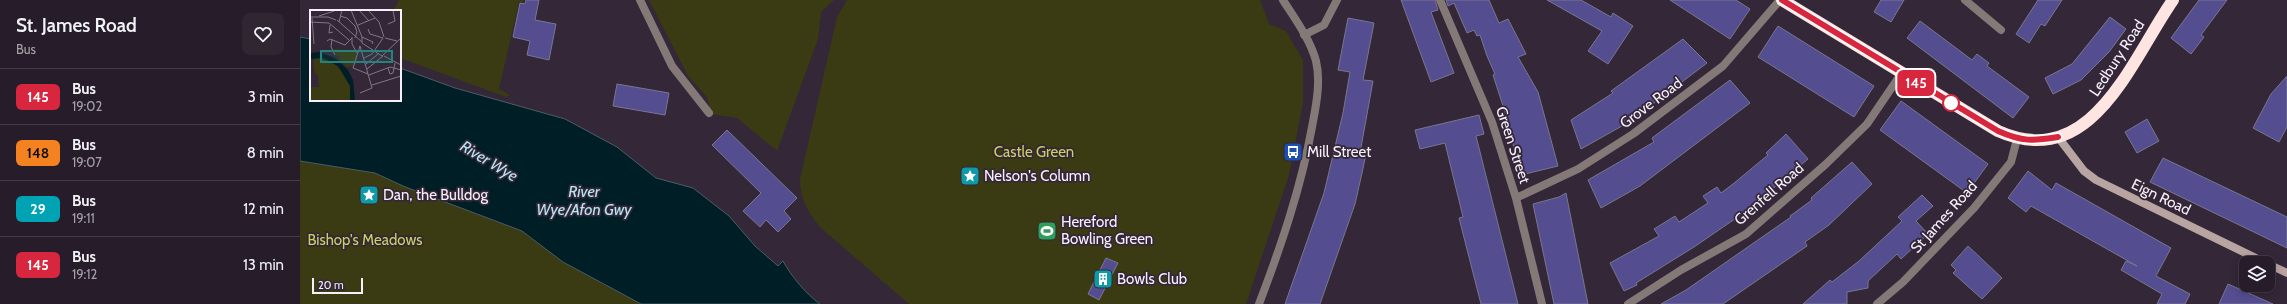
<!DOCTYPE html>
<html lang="en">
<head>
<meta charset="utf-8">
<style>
	body { margin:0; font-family:Cabin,sans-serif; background:#2f2632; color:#f1f3f6; height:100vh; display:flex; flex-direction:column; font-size:15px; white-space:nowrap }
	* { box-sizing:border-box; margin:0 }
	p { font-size:13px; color:#a4a2a8 }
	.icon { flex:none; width:22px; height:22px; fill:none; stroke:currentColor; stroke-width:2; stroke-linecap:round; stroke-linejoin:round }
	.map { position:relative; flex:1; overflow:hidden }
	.sheet { display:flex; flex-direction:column; background:#271d2a; width:300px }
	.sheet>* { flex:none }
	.badge { padding:0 8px; border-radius:6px; font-size:14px; line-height:26px }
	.buttons { position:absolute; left:1939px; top:256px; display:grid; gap:8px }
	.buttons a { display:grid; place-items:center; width:36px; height:36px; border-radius:8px; background:#271d2a; box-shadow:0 2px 10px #0003,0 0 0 1px #433b47; font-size:20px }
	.scale { position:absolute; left:12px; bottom:10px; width:51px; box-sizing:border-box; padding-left:4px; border:2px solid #f7effa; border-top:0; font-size:11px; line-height:14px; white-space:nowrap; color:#f7effa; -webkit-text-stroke:3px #342738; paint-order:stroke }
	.map>.badge { position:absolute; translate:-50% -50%; box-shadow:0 0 0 2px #fff }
	.round { display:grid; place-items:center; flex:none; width:42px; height:42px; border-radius:8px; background:#2f2632 }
	.head { display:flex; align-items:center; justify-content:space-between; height:68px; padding:0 16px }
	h1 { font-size:19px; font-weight:600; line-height:30px }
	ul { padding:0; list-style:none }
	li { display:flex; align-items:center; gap:12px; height:56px; padding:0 16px; border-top:1px solid #433b47 }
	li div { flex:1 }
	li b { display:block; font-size:15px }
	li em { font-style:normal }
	li .badge { min-width:44px; font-weight:700; text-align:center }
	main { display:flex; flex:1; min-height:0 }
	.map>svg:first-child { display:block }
	.green { fill:#3a3b12 }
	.water { fill:#001e26; stroke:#4a5d66 }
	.building { fill:#544d90; stroke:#78778e }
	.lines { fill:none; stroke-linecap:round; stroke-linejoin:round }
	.street { stroke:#857977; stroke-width:8 }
	.secondary { stroke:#b8a4a1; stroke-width:8 }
	.highway { stroke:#ffe5e2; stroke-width:12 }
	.line-casing { stroke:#fff; stroke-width:9 }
	.line { stroke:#d7263d; stroke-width:6 }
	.stop-dot { fill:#fff; stroke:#d7263d; stroke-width:2 }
	.labels { text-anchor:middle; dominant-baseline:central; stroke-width:3.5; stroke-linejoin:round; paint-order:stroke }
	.street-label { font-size:15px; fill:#f7effa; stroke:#342738 }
	.park-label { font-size:15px; fill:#cbd160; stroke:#342738 }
	.poi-label { font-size:15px; fill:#f7effa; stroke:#342738; text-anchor:start }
	.water-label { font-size:16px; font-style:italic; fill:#b5e7f5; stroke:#342738 }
	.inset-road { fill:none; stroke:#827786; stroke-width:1 }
	.view { fill:#26827c; fill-opacity:0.15; stroke:#26827c; stroke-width:2 }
	.inset-edge { fill:none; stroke:#f7effa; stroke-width:2 }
</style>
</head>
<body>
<main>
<section class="sheet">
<div class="head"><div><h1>St. James Road</h1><p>Bus</p></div><a class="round"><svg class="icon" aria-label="heart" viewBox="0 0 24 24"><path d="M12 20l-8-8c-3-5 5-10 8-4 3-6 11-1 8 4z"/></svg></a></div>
<ul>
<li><span class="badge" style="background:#d7263d;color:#fff">145</span><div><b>Bus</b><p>19:02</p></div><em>3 min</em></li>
<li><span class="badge" style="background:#f58220;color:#111">148</span><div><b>Bus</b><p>19:07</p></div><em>8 min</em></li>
<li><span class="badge" style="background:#00a3b4;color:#fff">29</span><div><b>Bus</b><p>19:11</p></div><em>12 min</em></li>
<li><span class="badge" style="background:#d7263d;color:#fff">145</span><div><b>Bus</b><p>19:12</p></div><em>13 min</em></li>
</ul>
</section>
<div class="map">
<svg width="1987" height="304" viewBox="0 0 1987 304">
	<rect width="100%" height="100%" fill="#342738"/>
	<path class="green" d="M 99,0 L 224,0 L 224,2 L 219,2 L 199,89 L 210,95 L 206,97 L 100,58 L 100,11 L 93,11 Z
		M 349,0 L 534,0 L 521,12 L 518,39 L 477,151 L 437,118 L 410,114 L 408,98 L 388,76 Z
		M 547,0 L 960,0 L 969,24 L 986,31 L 1003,60 L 1003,103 L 989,175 L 946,304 L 609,304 L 521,228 C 508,213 500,199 500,179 L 537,17 Z
		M 0,161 L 75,173 L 103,186 L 222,231 L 263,262 L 341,304 L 0,304 Z"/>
	<path class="water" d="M 0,37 L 11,39 L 11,100 L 100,100 L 100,68 L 155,88 L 265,119 L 317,147 L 356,178 L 393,188 L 429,216 L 455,246 L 478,266 L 483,261 C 491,276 506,294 520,304 L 341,304 L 263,262 L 222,231 L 103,186 L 75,173 L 0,161 Z"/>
	<path class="building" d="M 226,0 L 239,0 L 235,20 L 256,24 L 249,60 L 227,55 L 230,41 L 213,37 L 220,3 L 225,4 Z
		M 1101,0 L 1135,0 L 1138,10 L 1131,12 L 1154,73 L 1131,82 Z
		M 1146,0 L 1189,0 L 1199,23 L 1208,19 L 1226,54 L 1218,57 L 1238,92 L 1258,166 L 1221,175 L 1204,109 L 1193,75 L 1195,74 L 1187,56 L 1180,35 L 1177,36 L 1174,30 L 1167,33 L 1154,3 L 1148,6 Z
		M 1247,0 L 1281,0 L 1311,17 L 1313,13 L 1333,26 L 1308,64 L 1288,51 L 1302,31 Z
		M 1370,0 L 1436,0 L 1450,9 L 1430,39 Z
		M 1581,0 L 1604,0 L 1591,22 L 1574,12 Z
		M 1738,0 L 1762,0 L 1745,26 L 1741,24 L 1729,43 L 1716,34 Z
		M 1899,0 L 1927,0 L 1901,35 L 1904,37 L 1891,54 L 1871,38 Z
		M 1810,17 L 1826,29 L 1809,52 L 1781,80 L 1753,94 L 1745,78 L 1772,64 Z
		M 1048,18 L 1074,23 L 1063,80 L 1073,81 L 1060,153 L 1066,154 L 1062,173 L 1055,204 L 1020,304 L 985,304 L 1024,193 L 1043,113 L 1050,72 L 1038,70 Z
		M 1620,21 L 1672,60 L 1677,54 L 1689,63 L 1687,66 L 1729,97 L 1713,118 L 1607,38 Z
		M 1478,26 L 1574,86 L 1554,117 L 1458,57 Z
		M 1383,39 L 1407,63 L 1329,122 L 1281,149 L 1271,120 L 1313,93 L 1311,91 Z
		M 1987,76 L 1987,127 L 1979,142 L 1953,128 L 1971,94 Z
		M 1430,80 L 1450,103 L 1340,186 L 1301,208 L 1288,180 L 1354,142 L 1352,138 Z
		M 317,84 L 369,93 L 365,115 L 313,106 Z
		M 1601,101 L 1688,164 L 1667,193 L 1580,130 Z
		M 1179,115 L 1184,134 L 1176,136 L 1218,304 L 1181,304 L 1159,218 L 1163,217 L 1145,143 L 1120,149 L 1115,130 Z
		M 1847,119 L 1859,141 L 1837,153 L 1825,132 Z
		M 427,130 L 497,198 L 484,211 L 491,219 L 478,232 L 466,220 L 460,227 L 443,211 L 461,193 L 412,145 Z
		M 1486,134 L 1508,159 L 1445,212 L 1394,247 L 1336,283 L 1337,285 L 1324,291 L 1310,263 L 1359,236 L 1354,229 L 1375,216 L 1379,222 L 1408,203 L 1403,196 L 1417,187 L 1421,193 L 1433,184 L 1468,155 L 1466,153 Z
		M 1863,158 L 1987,217 L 1987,248 L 1850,182 Z
		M 1552,162 L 1572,184 L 1529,225 L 1505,242 L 1507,246 L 1423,304 L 1361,304 L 1386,290 L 1491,217 L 1490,216 L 1512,200 L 1511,198 Z
		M 1728,171 L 1752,190 L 1756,183 L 1871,248 L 1856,276 L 1890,294 L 1885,304 L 1857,304 L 1862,294 L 1821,270 L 1826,261 L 1837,266 L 1731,206 L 1726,212 L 1708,198 Z
		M 1266,193 L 1288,304 L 1254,304 L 1233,204 L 1259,197 Z
		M 1622,195 L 1633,206 L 1616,221 L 1628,234 L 1601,259 L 1597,254 L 1568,281 L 1568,288 L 1547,292 L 1547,304 L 1503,304 L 1530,280 L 1532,282 L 1559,261 L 1602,221 L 1598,217 Z
		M 1668,246 L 1702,278 L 1682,299 L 1653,273 L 1656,270 L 1651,265 Z
		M 806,258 L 818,263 L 799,300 L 788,294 Z
		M 1928,284 L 1973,304 L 1919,304 Z"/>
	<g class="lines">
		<path class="street" d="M 340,0 L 372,66 L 409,113
			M 1140,0 L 1192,122 L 1216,198 L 1242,304
			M 1665,0 L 1701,30
			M 1004,35 L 1024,25 L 1037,0
			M 1216,198 L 1278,169 L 1333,134 L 1423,66 L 1480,0
			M 959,304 C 981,246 1001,188 1012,127 C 1016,106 1021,82 1016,61 C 1010,39 995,19 983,0
			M 1328,304 L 1381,270 L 1446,234 L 1526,164 L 1567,124 L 1601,74
			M 1577,304 L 1603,282 L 1674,208 L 1711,162 L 1717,139"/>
		<path class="secondary" d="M 1758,137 L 1784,171 L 1796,180 L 1966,263
			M 1968,264 L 1987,273"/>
		<path class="highway" d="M 1482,0 L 1698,131 C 1792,173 1831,60 1873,0"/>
	</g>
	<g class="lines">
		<g class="line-casing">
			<path id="line" d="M 1482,0 L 1698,131 C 1723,142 1732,141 1758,137"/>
		</g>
		<use href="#line" class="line"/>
	</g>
	<defs>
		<g id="bus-square" transform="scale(1)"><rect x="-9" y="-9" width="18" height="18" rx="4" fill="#1a4fb4" stroke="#342738"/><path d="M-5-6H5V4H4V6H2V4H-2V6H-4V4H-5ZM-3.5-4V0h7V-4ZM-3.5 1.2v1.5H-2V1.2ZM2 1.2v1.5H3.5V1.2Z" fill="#fff"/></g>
		<g id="sight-square" transform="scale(1)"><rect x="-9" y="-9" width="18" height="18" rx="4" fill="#0f9aa8" stroke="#342738"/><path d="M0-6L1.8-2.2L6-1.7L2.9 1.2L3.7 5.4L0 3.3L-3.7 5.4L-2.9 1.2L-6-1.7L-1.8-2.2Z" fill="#fff"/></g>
		<g id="stadium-square" transform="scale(1)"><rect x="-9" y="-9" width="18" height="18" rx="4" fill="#2e9e5b" stroke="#342738"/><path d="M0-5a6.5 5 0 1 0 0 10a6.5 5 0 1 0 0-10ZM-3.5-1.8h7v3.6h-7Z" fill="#fff"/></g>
		<g id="building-square" transform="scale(1)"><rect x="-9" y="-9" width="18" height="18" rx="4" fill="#0f9aa8" stroke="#342738"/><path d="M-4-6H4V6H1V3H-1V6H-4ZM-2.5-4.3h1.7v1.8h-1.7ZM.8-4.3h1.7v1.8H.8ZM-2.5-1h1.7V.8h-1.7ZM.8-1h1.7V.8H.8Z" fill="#fff"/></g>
	</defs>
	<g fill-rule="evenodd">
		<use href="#bus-square" x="993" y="152"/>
		<use href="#sight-square" x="670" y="176"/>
		<use href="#sight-square" x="69" y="195"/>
		<use href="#stadium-square" x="747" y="231"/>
		<use href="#building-square" x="803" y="279"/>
	</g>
	<circle class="stop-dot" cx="1651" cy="103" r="8"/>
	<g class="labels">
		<g class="street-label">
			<text transform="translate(1817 58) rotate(-57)">Ledbury Road</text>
			<text transform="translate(1351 103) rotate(-37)">Grove Road</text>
			<text transform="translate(1213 145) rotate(72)">Green Street</text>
			<text transform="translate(1469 194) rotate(-41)">Grenfell Road</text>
			<text transform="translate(1861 197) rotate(26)">Eign Road</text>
			<text transform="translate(1644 217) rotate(-48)">St James Road</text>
		</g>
		<g class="park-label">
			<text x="734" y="152">Castle Green</text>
			<text x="65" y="240">Bishop's Meadows</text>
		</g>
		<g class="poi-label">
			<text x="1007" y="152">Mill Street</text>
			<text x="684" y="176">Nelson's Column</text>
			<text x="83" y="195">Dan, the Bulldog</text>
			<text x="761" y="222">Hereford<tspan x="761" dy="17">Bowling Green</tspan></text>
			<text x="817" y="279">Bowls Club</text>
		</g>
		<g class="water-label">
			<text transform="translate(189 161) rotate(31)">River Wye</text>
			<text x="284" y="191">River<tspan x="284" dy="18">Wye/Afon Gwy</tspan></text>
		</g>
	</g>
	<g transform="translate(10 10)">
		<rect width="91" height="91" fill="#342738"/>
		<path d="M 23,39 L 45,41 L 47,44 L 43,56 L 37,57 L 29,49 L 30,43 L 28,47 L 26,45 ZM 7,47 L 19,50 L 32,61 L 41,78 L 40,91 L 1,90 L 0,77 L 9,77 L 8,65 L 5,64 L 3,51 Z" fill="#3a3b12"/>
		<path d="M 9,42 L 25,48 L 38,60 L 43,70 L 45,91 L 40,91 L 40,76 L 28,56 L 13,48 L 0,49 L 0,43 Z" fill="#001e26"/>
		<path class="inset-road" d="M 41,0 L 52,27 L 52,33 L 72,46 L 91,28M 49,0 L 59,11M 58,0 L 69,12 L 74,27M 9,6 L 27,0M 30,6 L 37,8 L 45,16 L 47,22 L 45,28M 0,7 L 18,7 L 26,10M 2,8 L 4,34M 27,10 L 52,32M 0,12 L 19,13 L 39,30M 29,12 L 32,0M 78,14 L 85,11 L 83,0M 20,15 L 19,23 L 23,22M 48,15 L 65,8M 58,19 L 60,24 L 73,28M 42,27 L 42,34 L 47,43M 52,27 L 63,32 L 62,34M 75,28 L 87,31M 22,29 L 21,37 L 25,45M 17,31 L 20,29 L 35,35 L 42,28M 74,46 L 91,55M 54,48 L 62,44 L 73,28M 56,54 L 68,44M 43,58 L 50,36M 43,58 L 58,64M 78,58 L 80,64 L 83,63 L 85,53M 57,59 L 73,46M 59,65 L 80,57 L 91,60M 62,75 L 91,66M 50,83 L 62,78 L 50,36"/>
		<path class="view" d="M 11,41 L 82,41 L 82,52 L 11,52 Z"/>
		<rect width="91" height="91" class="inset-edge"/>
	</g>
</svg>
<div class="buttons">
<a><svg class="icon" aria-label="layers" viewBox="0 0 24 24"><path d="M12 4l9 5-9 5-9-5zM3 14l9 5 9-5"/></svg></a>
</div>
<div class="scale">20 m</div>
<b class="badge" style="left:1616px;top:83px;background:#d7263d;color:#fff">145</b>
</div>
</main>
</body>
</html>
